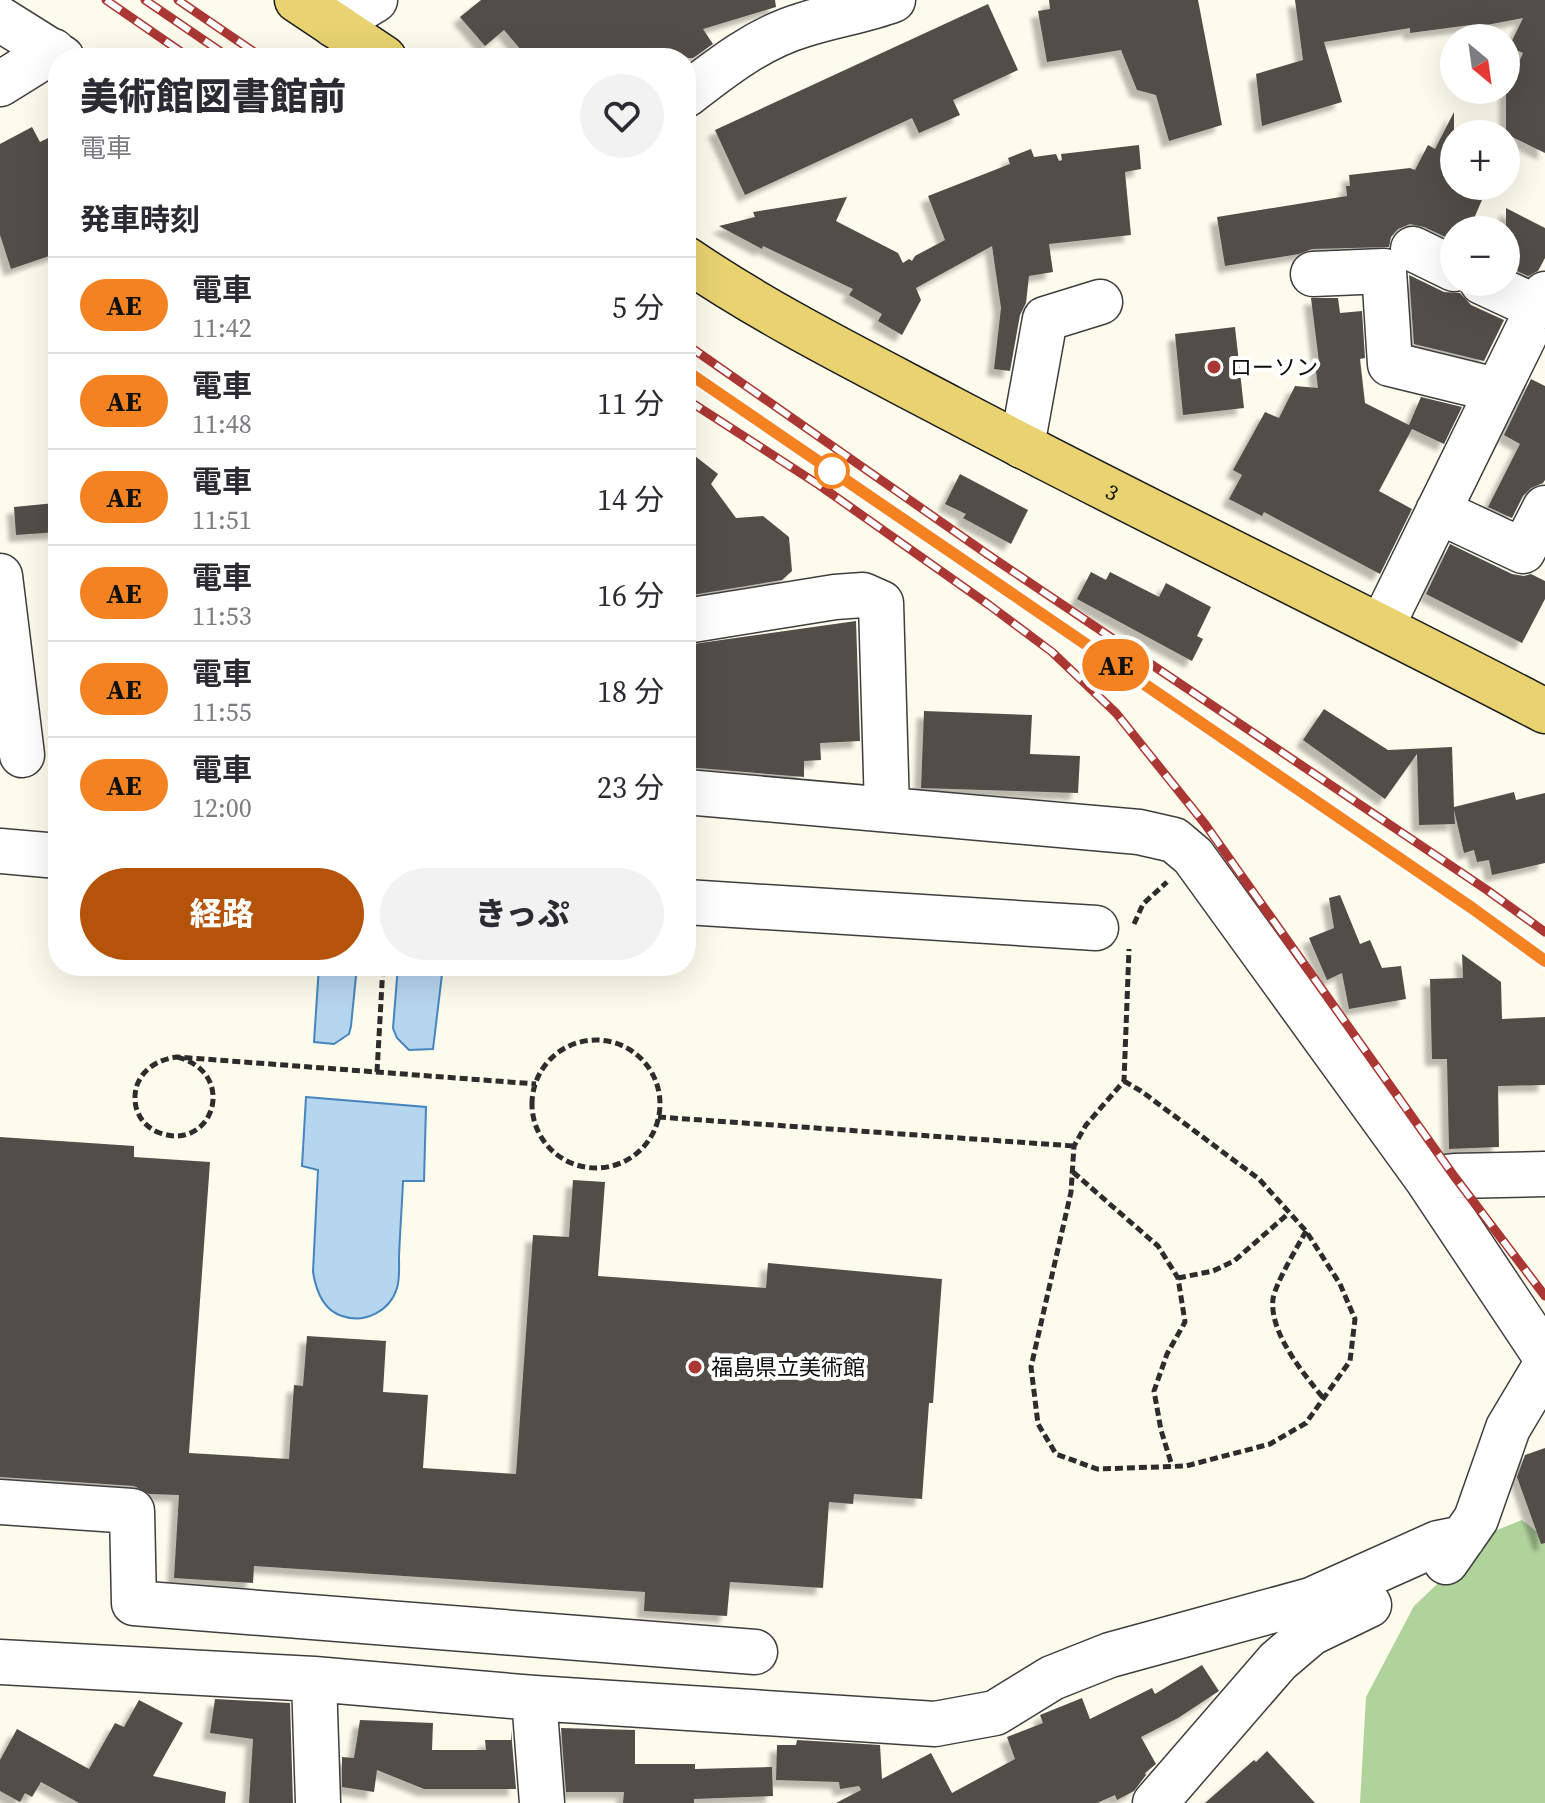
<!DOCTYPE html>
<html lang="ja">
<head>
<meta charset="utf-8">
<style>
	body { margin:0; font-family:"Source Serif 4","Noto Sans JP",serif; background:#f2f2f3; color:#2b2b33; height:100vh; display:flex; flex-direction:column; font-size:30px; white-space:nowrap }
	* { box-sizing:border-box; margin:0 }
	p { font-size:26px; color:#7c7c81 }
	.icon { flex:none; width:44px; height:44px; fill:none; stroke:currentColor; stroke-width:2; stroke-linecap:round; stroke-linejoin:round }
	.map { position:relative; flex:1; overflow:hidden }
	.side { position:absolute; left:48px; top:48px; width:648px; height:928px; display:flex; flex-direction:column; background:#fff; border-radius:32px; box-shadow:0 8px 32px #0002 }
	.side>* { flex:none }
	.badge { padding:0 16px; border-radius:26px; font-size:28px; line-height:52px }
	.needle { width:52px; rotate:151deg }
	.tools { position:absolute; left:1440px; top:24px; display:grid; gap:16px }
	.tools a { display:grid; place-items:center; width:80px; height:80px; border-radius:50%; background:#fff; box-shadow:0 8px 32px #0002; font-size:40px }
	.map>.badge { position:absolute; translate:-50% -50%; box-shadow:0 0 0 4px #fff }
	h2 { padding:0 32px; font-size:30px; line-height:72px }
	.round { display:grid; place-items:center; flex:none; width:84px; height:84px; border-radius:42px; background:#f2f2f3 }
	.overview { display:flex; align-items:center; justify-content:space-between; height:136px; padding:0 32px }
	h1 { font-size:38px; font-weight:800; line-height:60px }
	.action { display:flex; gap:16px; margin-top:auto; padding:16px 32px }
	.action a { flex:1; height:92px; border-radius:48px; background:#b45309; color:#fff; font-size:32px; font-weight:800; line-height:92px; text-align:center }
	.action a+a { background:#f2f2f3; color:#2b2b33 }
	ul { padding:0; list-style:none }
	li { display:flex; align-items:center; gap:24px; height:96px; padding:0 32px; border-top:2px solid #e1e1e2 }
	li div { flex:1 }
	li b { display:block; font-size:30px }
	li em { font-style:normal }
	li .badge { min-width:88px; font-weight:700; text-align:center }
	.map>svg:first-child { display:block }
	.forest { fill:#b0d29b }
	.water { fill:#b6d5ee; stroke:#4685bd; stroke-width:2 }
	.building { fill:#524d49; filter:url(#shadow) }
	.lines { fill:none; stroke-linecap:round; stroke-linejoin:round }
	.minor-casing { stroke:#3e3e3e; stroke-width:47 }
	.major-casing { stroke:#1c1c1c; stroke-width:47 }
	.path { stroke:#2d2d2d; stroke-width:5; stroke-dasharray:8 4; stroke-linecap:butt }
	.minor { stroke:#fff; stroke-width:44 }
	.major { stroke:#e8d370; stroke-width:44 }
	.rail-casing { stroke:#aa3734; stroke-width:9 }
	.rail { stroke:#fff; stroke-width:6; stroke-dasharray:18; stroke-linecap:butt }
	.line-casing { stroke:#fff; stroke-width:18 }
	.line { stroke:#f58220; stroke-width:12 }
	.poi-dot { fill:#aa3734; stroke:#fff; stroke-width:3 }
	.stop-dot { fill:#fff; stroke:#f58220; stroke-width:4 }
	.labels { text-anchor:middle; dominant-baseline:central; stroke-width:8; stroke-linejoin:round; paint-order:stroke }
	.poi-label { font-size:22px; fill:#0b0b0b; stroke:#fff; text-anchor:start }
	.street-label { font-size:22px; fill:#0b0b0b; stroke:#fff }
</style>
</head>
<body>
<div class="map">
<svg width="1545" height="1803" viewBox="0 0 1545 1803">
	<defs>
		<filter id="shadow"><feDropShadow dx="-7" dy="7" stdDeviation="2" flood-color="#0004"/></filter>
	</defs>
	<rect width="100%" height="100%" fill="#fdfbec"/>
	<path class="forest" d="M 1522,1520 L 1545,1538 L 1545,1803 L 1360,1803 L 1366,1697 L 1414,1606 L 1492,1532 Z"/>
	<path class="water" d="M 319,966 L 357,966 L 351,1026 L 349,1034 L 334,1044 L 314,1042 Z
		M 398,966 L 443,966 L 433,1049 L 409,1050 L 397,1038 L 393,1028 Z
		M 306,1097 L 426,1107 L 424,1181 L 403,1181 C 402,1206 400,1231 399,1257 C 399,1266 400,1278 397,1288 C 390,1311 365,1324 342,1316 C 323,1310 316,1291 313,1272 L 318,1170 L 302,1166 Z"/>
	<path class="building" d="M 481,0 L 775,0 L 776,7 L 703,29 L 713,44 L 693,58 L 528,58 L 504,30 L 485,46 L 460,17 Z
		M 1049,0 L 1198,0 L 1222,125 L 1169,141 L 1156,95 L 1137,90 L 1121,50 L 1047,62 L 1038,11 L 1050,9 Z
		M 1295,0 L 1545,0 L 1545,153 L 1506,134 L 1506,91 L 1523,53 L 1509,47 L 1523,18 L 1471,28 L 1470,25 L 1410,33 L 1410,28 L 1324,42 L 1342,102 L 1262,126 L 1256,74 L 1303,60 Z
		M 988,4 L 1018,70 L 953,100 L 960,115 L 919,133 L 912,118 L 745,195 L 715,130 Z
		M 1454,112 L 1454,186 L 1488,186 L 1469,230 L 1454,230 L 1454,241 L 1424,227 L 1410,224 L 1398,229 L 1391,237 L 1389,247 L 1312,249 L 1299,254 L 1225,266 L 1217,217 L 1347,196 L 1346,186 L 1350,186 L 1349,175 L 1410,168 L 1415,170 L 1428,145 L 1435,149 Z
		M 32,127 L 40,142 L 48,138 L 58,158 L 58,253 L 11,269 L 0,235 L 0,144 Z
		M 1139,145 L 1141,169 L 1125,172 L 1131,235 L 1049,244 L 1053,272 L 1029,276 L 1026,303 L 1020,315 L 1010,371 L 994,369 L 1001,308 L 992,246 L 916,288 L 921,300 L 902,335 L 878,321 L 882,314 L 849,295 L 853,289 L 763,246 L 762,249 L 719,226 L 755,217 L 753,212 L 847,197 L 836,221 L 898,253 L 903,263 L 909,259 L 912,261 L 915,256 L 945,240 L 928,196 L 1010,164 L 1008,158 L 1031,149 L 1034,157 L 1056,154 L 1059,161 L 1062,160 L 1061,154 Z
		M 1506,208 L 1545,228 L 1545,258 L 1538,271 L 1528,276 L 1506,266 Z
		M 1409,275 L 1444,292 L 1460,293 L 1471,305 L 1504,320 L 1484,361 L 1414,344 Z
		M 1311,298 L 1338,298 L 1340,313 L 1362,311 L 1365,358 L 1360,359 L 1365,403 L 1409,425 L 1421,397 L 1462,407 L 1444,444 L 1412,429 L 1379,491 L 1412,509 L 1380,574 L 1264,512 L 1262,516 L 1229,499 L 1242,475 L 1233,470 L 1265,412 L 1279,418 L 1295,386 L 1318,388 L 1315,363 L 1319,362 Z
		M 1235,327 L 1244,408 L 1183,415 L 1175,334 Z
		M 1531,379 L 1545,386 L 1545,480 L 1543,483 L 1531,488 L 1523,496 L 1512,518 L 1488,507 L 1520,444 L 1504,435 Z
		M 686,449 L 718,474 L 711,484 L 736,518 L 763,516 L 789,537 L 792,571 L 782,580 L 686,596 Z
		M 960,474 L 1028,510 L 1011,544 L 963,518 L 966,514 L 945,504 Z
		M 55,503 L 58,532 L 16,535 L 14,507 Z
		M 1450,544 L 1512,574 L 1524,576 L 1531,574 L 1545,581 L 1545,599 L 1522,643 L 1426,594 Z
		M 1091,572 L 1106,580 L 1110,572 L 1159,597 L 1166,583 L 1211,607 L 1197,636 L 1203,639 L 1192,661 L 1077,599 Z
		M 856,621 L 860,741 L 820,743 L 821,760 L 804,761 L 804,777 L 686,767 L 686,645 Z
		M 1324,709 L 1388,750 L 1452,747 L 1454,807 L 1514,792 L 1516,800 L 1545,793 L 1545,863 L 1492,875 L 1489,860 L 1477,862 L 1474,850 L 1464,853 L 1454,810 L 1455,824 L 1419,825 L 1417,754 L 1385,799 L 1303,740 Z
		M 924,711 L 1032,715 L 1030,754 L 1080,756 L 1078,793 L 921,788 Z
		M 1340,895 L 1360,944 L 1370,940 L 1382,968 L 1401,966 L 1406,999 L 1349,1009 L 1342,973 L 1327,980 L 1309,938 L 1334,928 L 1329,898 Z
		M 1462,954 L 1501,982 L 1502,1019 L 1545,1017 L 1545,1085 L 1498,1086 L 1499,1147 L 1449,1149 L 1447,1059 L 1432,1059 L 1430,979 L 1463,978 Z
		M 0,1137 L 134,1146 L 134,1157 L 210,1162 L 189,1453 L 289,1459 L 294,1385 L 303,1386 L 307,1336 L 386,1341 L 383,1392 L 428,1395 L 423,1468 L 516,1474 L 533,1235 L 569,1237 L 573,1180 L 605,1182 L 598,1276 L 766,1288 L 768,1263 L 942,1279 L 933,1403 L 929,1403 L 922,1499 L 854,1494 L 853,1504 L 829,1502 L 823,1588 L 730,1582 L 727,1616 L 644,1611 L 645,1592 L 254,1566 L 253,1583 L 174,1578 L 179,1495 L 149,1494 L 134,1486 L 0,1477 Z
		M 1545,1448 L 1545,1543 L 1541,1544 L 1517,1477 L 1525,1455 Z
		M 1202,1665 L 1219,1691 L 1178,1718 L 1141,1737 L 1156,1764 L 1145,1773 L 1146,1775 L 1134,1791 L 1117,1800 L 1115,1795 L 1097,1803 L 836,1803 L 861,1790 L 859,1786 L 840,1789 L 839,1782 L 776,1780 L 777,1745 L 796,1745 L 797,1740 L 880,1745 L 882,1779 L 931,1753 L 952,1793 L 1015,1759 L 1007,1737 L 1043,1723 L 1040,1715 L 1082,1698 L 1090,1719 L 1152,1688 L 1155,1694 Z
		M 215,1699 L 290,1703 L 293,1803 L 249,1803 L 253,1739 L 210,1733 Z
		M 139,1700 L 183,1723 L 153,1776 L 226,1792 L 225,1803 L 79,1803 L 41,1782 L 32,1797 L 25,1793 L 20,1802 L 0,1791 L 0,1760 L 17,1729 L 89,1769 L 115,1723 L 124,1727 Z
		M 360,1720 L 433,1723 L 432,1750 L 486,1750 L 485,1740 L 511,1740 L 511,1730 L 516,1789 L 424,1789 L 377,1770 L 374,1792 L 342,1787 L 342,1757 L 354,1758 Z
		M 561,1728 L 635,1730 L 635,1764 L 695,1764 L 695,1769 L 772,1767 L 773,1796 L 694,1799 L 694,1803 L 623,1803 L 624,1792 L 566,1792 Z
		M 1267,1751 L 1315,1803 L 1205,1803 L 1254,1760 L 1256,1762 Z"/>
	<g class="lines">
		<g class="minor-casing">
			<path id="minor" d="M 0,19 L 62,58
				M 334,25 L 375,0
				M 0,84 L 53,51
				M 686,95 C 722,67 759,38 803,25 C 833,15 864,11 893,0
				M 1413,249 L 1454,269
				M 1313,274 L 1384,271 L 1390,364 L 1496,390
				M 1482,282 L 1538,308
				M 1022,446 L 1045,319 L 1100,302
				M 1438,511 L 1523,551 L 1545,508
				M 0,576 L 22,755
				M 686,621 L 835,597 L 863,595 L 881,603 L 887,809
				M 1382,626 L 1545,294
				M 686,792 L 1139,832 L 1174,840 L 1193,856 L 1427,1179 L 1545,1356
				M 0,851 L 58,856
				M 686,902 L 1096,928
				M 1427,1179 L 1454,1176 L 1545,1174
				M 0,1502 L 132,1511 L 134,1603 L 755,1652
				M 1446,1562 L 1476,1519 L 1508,1428 L 1545,1366
				M 0,1662 L 314,1679 L 534,1698 L 935,1724 L 995,1713 L 1052,1678 L 1110,1655 L 1311,1600 L 1438,1543 L 1463,1538
				M 314,1679 L 318,1803
				M 534,1698 L 542,1803
				M 1155,1803 L 1278,1661 L 1311,1633 L 1369,1605"/>
		</g>
		<g class="major-casing">
			<g id="major">
				<path d="M 297,0 L 384,58"/>
				<path id="s1" d="M 686,259 C 770,316 861,361 950,408 C 1147,512 1348,608 1545,711"/>
			</g>
		</g>
		<path class="path" d="M 1134,924 L 1143,904 L 1167,882
			M532 1104a64 64 0 1 1 128 0a64 64 0 1 1-128 0Z
			M 177,1057 C 239,1073 213,1152 160,1133 C 148,1129 139,1119 136,1107 C 130,1079 151,1060 177,1057 L 536,1084
			M 377,1072 L 383,966
			M 1124,1081 L 1141,1091 L 1259,1179 L 1306,1231 L 1340,1284 L 1355,1319 L 1350,1361 L 1306,1423 L 1270,1444 L 1186,1466 L 1097,1469 L 1056,1454 L 1038,1424 L 1031,1367 L 1071,1192 L 1074,1146 L 1086,1125 L 1124,1081 L 1129,949
			M 658,1117 L 1074,1146
			M 1073,1172 L 1158,1246 L 1178,1278 L 1185,1322 L 1167,1354 L 1154,1391 L 1161,1430 L 1172,1466
			M 1306,1231 C 1298,1246 1275,1284 1273,1299 C 1269,1333 1304,1374 1324,1399
			M 1178,1278 L 1213,1271 L 1234,1261 L 1289,1213"/>
		<use href="#minor" class="minor"/>
		<use href="#major" class="major"/>
		<g class="rail-casing">
			<path id="rail" d="M 106,0 L 190,58
				M 145,0 L 230,58
				M 178,0 L 263,58
				M 686,344 L 987,554 L 1487,890 L 1545,932
				M 686,372 L 1472,908 L 1545,961
				M 686,399 L 819,485 L 989,605 L 1052,652 L 1116,713 L 1205,824 L 1454,1176 L 1545,1296"/>
		</g>
		<use href="#rail" class="rail"/>
	</g>
	<g class="lines">
		<g class="line-casing">
			<path id="line" d="M 686,371 L 1472,908 L 1545,961"/>
		</g>
		<use href="#line" class="line"/>
	</g>
	<g class="poi-dot">
		<circle cx="1214" cy="367" r="8"/>
		<circle cx="695" cy="1367" r="8"/>
	</g>
	<circle class="stop-dot" cx="832" cy="471" r="16"/>
	<g class="labels">
		<g class="poi-label">
			<text x="1230" y="367">ローソン</text>
			<text x="711" y="1367">福島県立美術館</text>
		</g>
		<g class="street-label">
			<text stroke="none"><textPath href="#s1" startOffset="486">3</textPath></text>
		</g>
	</g>
</svg>
<div class="tools">
<a><svg class="needle" viewBox="-14 -14 28 28"><path d="M0-13l5 13h-10z" fill="#e53935"/><path d="M0 13l5-13h-10z" fill="#7c7c81"/></svg></a>
<a>+</a>
<a>−</a>
</div>
<b class="badge" style="left:1116px;top:665px;background:#f58220;color:#111">AE</b>
<section class="side">
<div class="overview"><div><h1>美術館図書館前</h1><p>電車</p></div><a class="round"><svg class="icon" aria-label="heart" viewBox="0 0 24 24"><path d="M12 20l-8-8c-3-5 5-10 8-4 3-6 11-1 8 4z"/></svg></a></div>
<h2>発車時刻</h2>
<ul>
<li><span class="badge" style="background:#f58220;color:#111">AE</span><div><b>電車</b><p>11:42</p></div><em>5 分</em></li>
<li><span class="badge" style="background:#f58220;color:#111">AE</span><div><b>電車</b><p>11:48</p></div><em>11 分</em></li>
<li><span class="badge" style="background:#f58220;color:#111">AE</span><div><b>電車</b><p>11:51</p></div><em>14 分</em></li>
<li><span class="badge" style="background:#f58220;color:#111">AE</span><div><b>電車</b><p>11:53</p></div><em>16 分</em></li>
<li><span class="badge" style="background:#f58220;color:#111">AE</span><div><b>電車</b><p>11:55</p></div><em>18 分</em></li>
<li><span class="badge" style="background:#f58220;color:#111">AE</span><div><b>電車</b><p>12:00</p></div><em>23 分</em></li>
</ul>
<div class="action"><a>経路</a><a>きっぷ</a></div>
</section>
</div>
</body>
</html>
